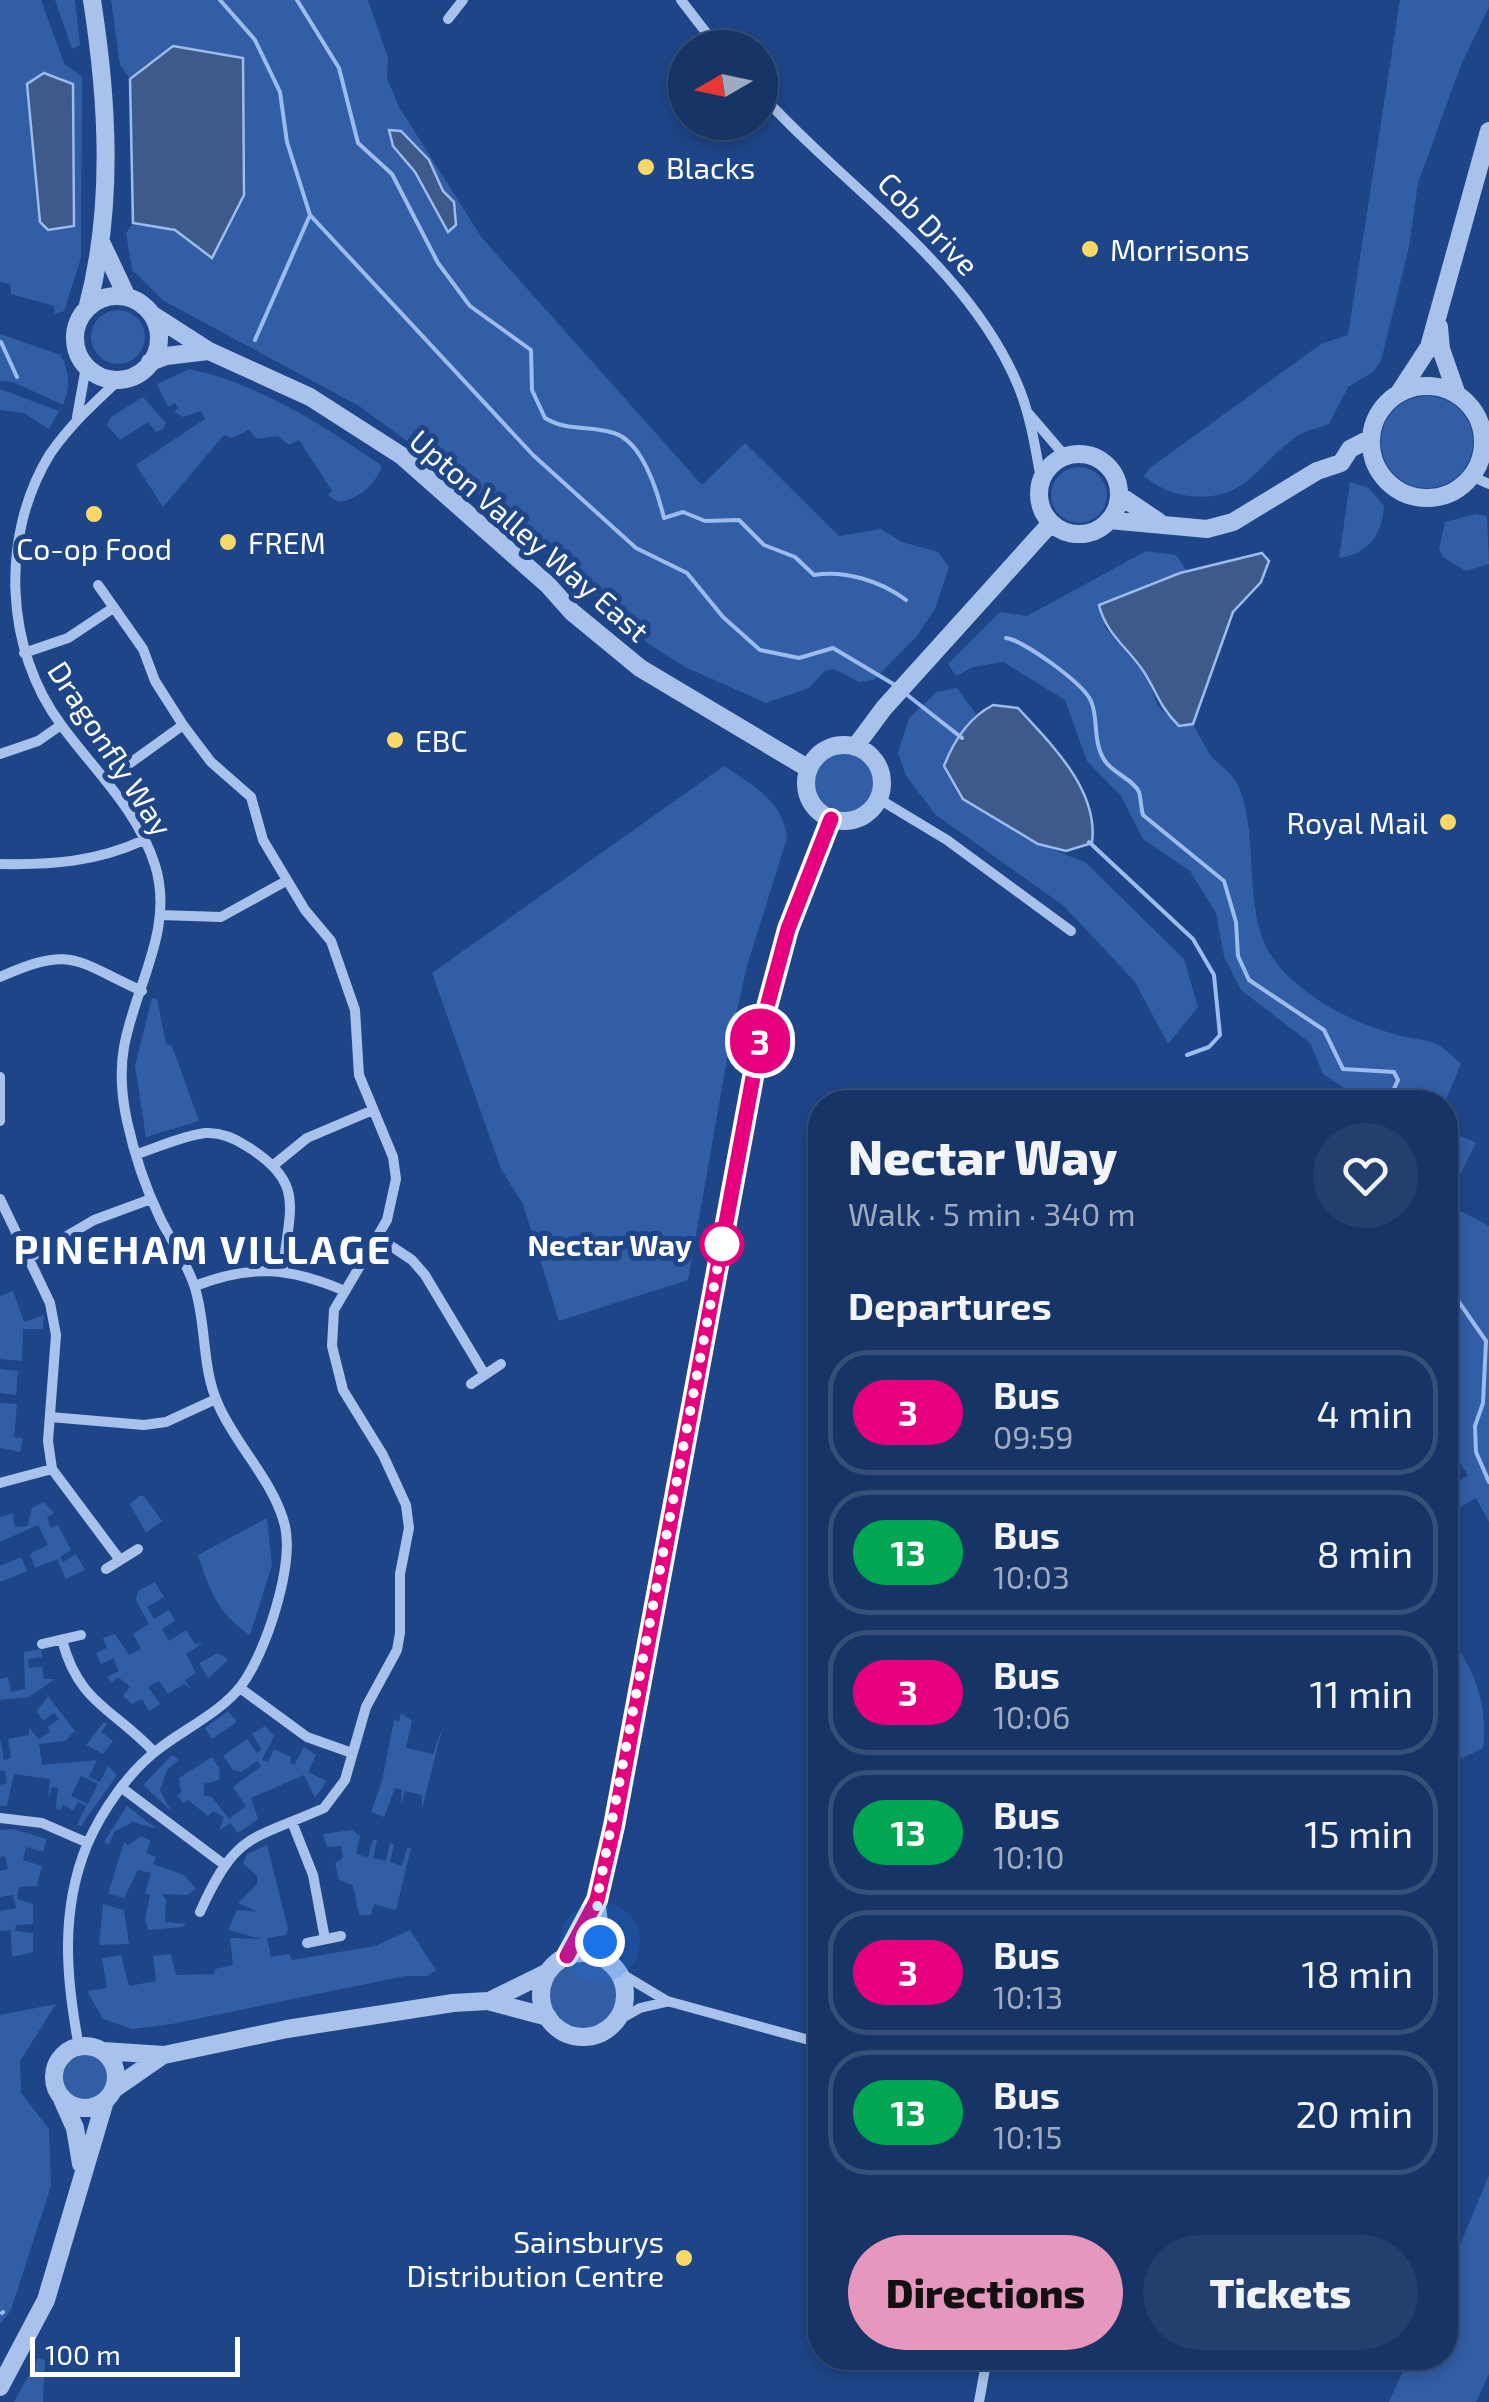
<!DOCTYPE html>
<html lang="en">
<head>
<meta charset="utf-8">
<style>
	body { margin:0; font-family:"Exo 2",sans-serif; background:#233f6e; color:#f1f3f6; height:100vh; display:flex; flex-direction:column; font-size:38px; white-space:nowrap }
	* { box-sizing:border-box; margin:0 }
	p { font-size:32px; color:#9eaabf }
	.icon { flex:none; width:55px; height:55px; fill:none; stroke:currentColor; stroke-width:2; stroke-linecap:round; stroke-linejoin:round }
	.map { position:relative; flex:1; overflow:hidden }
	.panel { position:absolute; left:808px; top:1090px; width:650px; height:1280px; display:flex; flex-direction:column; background:#163465; border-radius:40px; box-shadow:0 5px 15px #0003,0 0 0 2px #354f79 }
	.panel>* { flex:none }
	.badge { padding:0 20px; border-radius:32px; font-size:35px; line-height:65px }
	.needle { width:65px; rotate:261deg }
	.tools { position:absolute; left:668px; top:30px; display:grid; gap:20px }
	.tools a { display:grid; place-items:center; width:110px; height:110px; border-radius:50%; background:#163465; box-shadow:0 5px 15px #0003,0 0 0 2px #354f79; font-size:50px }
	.scale { position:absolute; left:30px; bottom:25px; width:210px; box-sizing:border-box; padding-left:10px; border:5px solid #fff; border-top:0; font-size:28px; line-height:35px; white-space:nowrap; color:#fff; -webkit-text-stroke:8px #1e4587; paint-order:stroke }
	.you { position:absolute; width:50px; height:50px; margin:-25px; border:8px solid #fff; border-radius:50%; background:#1a73e8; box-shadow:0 0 0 15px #1a73e833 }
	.map>.badge { position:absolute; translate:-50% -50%; box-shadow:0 0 0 5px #fff }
	h2 { padding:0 40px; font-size:38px; line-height:90px }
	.round { display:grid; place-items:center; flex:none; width:105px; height:105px; border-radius:52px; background:#233f6e }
	.summary { display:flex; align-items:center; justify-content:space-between; height:170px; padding:0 40px }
	h1 { font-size:48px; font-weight:800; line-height:75px }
	.primary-button { display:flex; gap:20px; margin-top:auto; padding:20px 40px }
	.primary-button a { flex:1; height:115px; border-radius:60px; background:#e797bd; color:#111; font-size:40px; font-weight:800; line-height:115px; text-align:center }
	.primary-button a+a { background:#233f6e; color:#f1f3f6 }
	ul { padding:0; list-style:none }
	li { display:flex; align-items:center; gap:30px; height:125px; margin:0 20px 15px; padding:0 20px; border:5px solid #354f79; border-radius:40px }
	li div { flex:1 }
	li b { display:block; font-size:38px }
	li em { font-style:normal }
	li .badge { min-width:110px; font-weight:700; text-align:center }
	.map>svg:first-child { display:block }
	.green { fill:#325ea5; fill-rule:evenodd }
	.water { fill:#3d5a8a; stroke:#9bbcec; stroke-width:2.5 }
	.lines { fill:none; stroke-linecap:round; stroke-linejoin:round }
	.stream { stroke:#9bbcec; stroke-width:4 }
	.minor { stroke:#a8c2eb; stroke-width:10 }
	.tertiary { stroke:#a8c2eb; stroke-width:18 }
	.line-casing { stroke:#fff; stroke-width:22 }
	.line { stroke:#e6007e; stroke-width:15 }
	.walk { stroke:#fff; stroke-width:10; stroke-dasharray:0 18 }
	.poi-dot { fill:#f9d867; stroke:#1e4587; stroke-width:4 }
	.stop-dot { fill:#fff; stroke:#e6007e; stroke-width:5 }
	.labels { text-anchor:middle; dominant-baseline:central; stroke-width:10; stroke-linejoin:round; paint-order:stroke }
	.poi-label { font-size:30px; fill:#fff; stroke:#1e4587; text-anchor:start }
	.street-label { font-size:30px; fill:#fff; stroke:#1e4587 }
	.stop-label { font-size:30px; font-weight:bold; fill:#fff; stroke:#1e4587; text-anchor:end }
	.district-label { font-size:40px; font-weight:bold; letter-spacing:2.5px; fill:#fff; stroke:#1e4587 }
</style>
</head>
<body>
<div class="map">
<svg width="1489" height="2402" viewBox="0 0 1489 2402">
	<rect width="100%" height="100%" fill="#1e4587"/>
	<path class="green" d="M 0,0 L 41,0 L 64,63 L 82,77 L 81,258 L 64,311 L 55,314 L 54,306 L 11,294 L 10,284 L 0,282 Z
		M 55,0 L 75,0 L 80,45 L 72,49 Z
		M 111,0 L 368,0 L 388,58 L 387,78 L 399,107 L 482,238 L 702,485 L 745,443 L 839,536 L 881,529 L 902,542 L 938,552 L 949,567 L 935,609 L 916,637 L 874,680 L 859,682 L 834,669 L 825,671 L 809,688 L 766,703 L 685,667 L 649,644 L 477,492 L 359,406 L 164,301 L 132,270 L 126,233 L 133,223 L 175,230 L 212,257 L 173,46 L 130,79 L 120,65 Z
		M 1400,0 L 1489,0 L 1489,7 L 1461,65 L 1418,183 L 1409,247 L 1381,361 L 1373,372 L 1348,387 L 1329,424 C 1318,428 1303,431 1293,439 C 1276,451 1263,469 1246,482 C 1216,505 1172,500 1144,476 L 1150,468 L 1321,344 L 1348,335 Z
		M91 337a27 27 0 1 1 54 0a27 27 0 1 1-54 0Z
		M 0,334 L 61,355 C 70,372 70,390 63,405 L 13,382 L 0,381 Z
		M 189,369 C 262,385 321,424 382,466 C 376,485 357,500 338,502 L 328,495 L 332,491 L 299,440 L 289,445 L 278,436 L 257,439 L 249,430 L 232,438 L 224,435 L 163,507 L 136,465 L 205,419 L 201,411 L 183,417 L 174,412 L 178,408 L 175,403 L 168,407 L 157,384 Z
		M 0,389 L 59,411 L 49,429 L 24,413 L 0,410 Z
		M1381 442a46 46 0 1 1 92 0a46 46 0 1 1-92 0Z
		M 143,397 L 166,423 L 163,429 L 156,432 L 148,422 L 120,440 L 107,425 L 111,417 Z
		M1051 495a28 28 0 1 1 56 0a28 28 0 1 1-56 0Z
		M 1350,482 L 1369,488 L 1384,506 C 1382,534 1369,554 1339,558 Z
		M 1476,514 L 1487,516 L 1489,564 L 1466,571 L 1443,557 L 1439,549 L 1445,522 Z
		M 1146,551 L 1176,555 L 1187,571 L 1149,583 L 1104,626 L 1147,677 L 1158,706 L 1179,726 L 1193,724 C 1199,735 1205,747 1212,757 C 1220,766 1233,774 1238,785 C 1262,841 1239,915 1277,964 C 1305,998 1353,1023 1394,1034 C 1432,1045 1430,1033 1461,1064 L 1445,1102 L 1365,1102 L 1323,1074 L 1310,1043 L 1241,990 L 1224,956 L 1216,913 L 1190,871 L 1143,839 L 1121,796 L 1087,761 L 1065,700 L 1003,662 L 973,667 L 956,676 L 948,664 L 1000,612 L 1027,616 Z
		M 957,688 L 976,714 L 953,744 L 963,799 L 1038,844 L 1085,862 L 1184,959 L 1198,1007 L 1168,1044 L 1135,982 L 1064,906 L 936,815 L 906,776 L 898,753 L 909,718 L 937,692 Z
		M814 784a30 30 0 1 1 60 0a30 30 0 1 1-60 0Z
		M 724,766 C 753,786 783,800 787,838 L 747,966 L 731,1037 L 688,1280 L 559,1321 L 523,1204 L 501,1169 L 432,973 Z
		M 152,998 L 157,999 L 166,1044 L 172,1046 L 199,1121 L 146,1137 L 135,1066 Z
		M 1445,1129 L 1476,1143 L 1446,1203 L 1489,1226 L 1489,1522 L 1476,1498 L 1445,1516 L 1445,1492 L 1468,1475 L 1445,1441 Z
		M 13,1291 L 24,1322 L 44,1315 L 43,1329 L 23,1329 L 22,1361 L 0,1359 L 0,1296 Z
		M 0,1369 L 18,1371 L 16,1395 L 0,1393 Z
		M 0,1403 L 17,1404 L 14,1437 L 23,1438 L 20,1452 L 0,1448 Z
		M 139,1496 L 144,1496 L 162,1521 L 146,1533 L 130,1504 Z
		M 44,1502 L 54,1513 L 47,1517 L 51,1528 L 58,1525 L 71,1550 L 60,1557 L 63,1562 L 76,1554 L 85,1570 L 66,1579 L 57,1559 L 35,1568 L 30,1554 L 48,1545 L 38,1525 L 0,1542 L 0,1517 L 13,1513 L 15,1527 L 27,1526 L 32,1508 Z
		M 267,1518 L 272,1565 L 250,1635 C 219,1615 209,1590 198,1555 Z
		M 21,1557 L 27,1571 L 0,1582 L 0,1566 Z
		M 155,1582 L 164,1597 L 147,1607 L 154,1619 L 169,1610 L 175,1621 L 162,1629 L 169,1641 L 186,1630 L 195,1644 L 203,1643 L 186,1654 L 196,1673 L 185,1680 L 191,1689 L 184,1684 L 168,1694 L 159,1681 L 148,1687 L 160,1704 L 149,1711 L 142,1699 L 132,1704 L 123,1696 L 130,1687 L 118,1677 L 112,1682 L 107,1677 L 119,1671 L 113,1658 L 101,1664 L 96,1653 L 107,1648 L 103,1638 L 115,1634 L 129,1655 L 141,1649 L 133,1634 L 149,1624 L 136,1600 L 138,1591 Z
		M 1445,1631 C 1473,1665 1489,1704 1483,1748 L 1463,1758 L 1445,1755 Z
		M 41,1649 L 42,1657 L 28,1659 L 29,1668 L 42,1667 L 44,1679 L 55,1679 L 29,1697 L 0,1700 L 0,1679 L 8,1677 L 11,1692 L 25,1689 L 24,1652 Z
		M 218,1653 L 228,1660 L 208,1678 L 199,1663 Z
		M 48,1696 L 75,1731 L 65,1741 L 39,1744 L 42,1765 L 97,1760 L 89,1777 L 100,1782 L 108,1766 L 117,1775 L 81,1826 L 77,1825 L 86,1806 L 78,1802 L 73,1810 L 63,1805 L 60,1810 L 56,1808 L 58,1788 L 52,1787 L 48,1800 L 50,1779 L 14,1774 L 7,1806 L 0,1806 L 0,1785 L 7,1783 L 5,1771 L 0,1771 L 0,1737 L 4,1760 L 11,1758 L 8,1739 L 29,1735 L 29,1728 L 39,1739 L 50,1732 L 48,1727 L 59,1719 L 54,1713 L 43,1721 L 37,1711 ZM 81,1776 L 98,1784 L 88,1804 L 71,1796 Z
		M 228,1711 L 237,1722 L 212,1739 L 205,1728 Z
		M 401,1713 L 412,1721 L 406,1748 L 433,1754 L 443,1726 L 422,1809 L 422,1795 L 405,1791 L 401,1805 L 402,1790 L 395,1788 L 384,1817 L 371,1812 L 382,1781 L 394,1720 L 399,1721 Z
		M 104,1722 L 107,1724 L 101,1732 L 113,1741 L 103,1754 L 86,1745 Z
		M 265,1726 L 274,1736 L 262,1760 L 268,1762 L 274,1749 L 291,1757 L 290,1763 L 294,1765 L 304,1747 L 316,1755 L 308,1772 L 327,1781 L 315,1798 L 304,1775 L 251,1798 L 258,1819 L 238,1833 L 230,1823 L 219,1831 L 224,1817 L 213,1811 L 208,1816 L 188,1800 L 183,1803 L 177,1795 L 181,1793 L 179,1778 L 212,1757 L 220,1769 L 219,1780 L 204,1784 L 204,1795 L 212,1797 L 229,1819 L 246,1806 L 233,1787 L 261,1766 L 257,1761 L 241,1772 L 233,1770 L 223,1756 L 247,1739 L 257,1753 L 262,1750 L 252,1734 Z
		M 172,1755 L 179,1760 L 167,1770 L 160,1790 L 171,1811 L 143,1785 Z
		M 127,1806 L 157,1829 L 133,1822 L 114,1832 L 109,1845 L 104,1842 Z
		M 13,1829 L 47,1839 L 43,1852 L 26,1847 L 23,1860 L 42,1866 L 37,1886 L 19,1887 L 17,1899 L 33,1904 L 33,1924 L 16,1925 L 15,1931 L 33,1933 L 33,1952 L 12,1957 L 11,1930 L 0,1931 L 0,1911 L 16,1908 L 13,1895 L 0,1897 L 0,1871 L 8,1869 L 5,1856 L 0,1857 L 0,1830 Z
		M 352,1830 L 360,1836 L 356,1854 L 368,1857 L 373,1840 L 377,1840 L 373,1858 L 386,1861 L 390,1843 L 394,1844 L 390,1862 L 402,1866 L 407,1848 L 411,1848 L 396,1910 L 374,1904 L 371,1915 L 359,1915 L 353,1885 L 339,1880 L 335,1863 L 343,1858 L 341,1846 L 327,1847 L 323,1834 Z
		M 141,1836 L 151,1841 L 146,1853 L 156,1857 L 153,1864 L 184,1875 L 196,1889 L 187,1895 L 162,1894 L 166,1900 L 165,1922 L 186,1924 L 183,1927 L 148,1930 L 145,1919 L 150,1895 L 145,1893 L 151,1873 L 138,1870 L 124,1898 L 108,1894 L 124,1842 L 128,1845 Z
		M 267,1845 L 288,1929 L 286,1935 L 267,1938 L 271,1957 L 289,1954 L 292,1960 L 375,1946 L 410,1930 L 436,1970 L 427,1976 L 405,1976 L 172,2024 L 132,2029 L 103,2019 L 87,1991 L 107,1988 L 102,1958 L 121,1955 L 129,1986 L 156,1981 L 153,1956 L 171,1954 L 176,1975 L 214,1974 L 215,1969 L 233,1965 L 230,1938 L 261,1939 L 228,1930 L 237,1910 L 258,1912 L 238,1903 L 257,1884 L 257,1876 L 243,1863 L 247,1854 Z
		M 103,1904 L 124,1910 L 129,1944 L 99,1945 Z
		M549 1995a34 34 0 1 1 68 0a34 34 0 1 1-68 0Z
		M 56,2004 L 20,2061 L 21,2093 L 49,2129 L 51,2186 L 11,2310 L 0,2324 L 0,2015 Z
		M63 2077a23 23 0 1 1 46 0a23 23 0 1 1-46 0Z
		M 1489,2175 L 1489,2374 L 1476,2402 L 1389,2402 L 1409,2358 L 1445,2358 L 1445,2281 Z
		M 38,2358 L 45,2360 L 43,2402 L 14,2402 Z"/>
	<path class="water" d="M 173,46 L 243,58 L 244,195 L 212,258 L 175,230 L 133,223 L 130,79 Z
		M 44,73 L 73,84 L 74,226 L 48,230 L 40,222 L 27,84 Z
		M 389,130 L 401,131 L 429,160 L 443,191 L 454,202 L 456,225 L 448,232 L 415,172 L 393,146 Z
		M 1262,553 L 1269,561 L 1261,582 L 1233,612 L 1193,724 L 1179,726 C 1159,706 1158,694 1144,672 C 1128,648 1106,634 1099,605 L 1180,573 Z
		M 993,705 L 1018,708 C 1051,744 1099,790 1092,843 L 1066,851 L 1038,844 L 963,799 L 944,766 C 954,740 968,718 993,705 Z"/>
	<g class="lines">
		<path class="stream" d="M 220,0 L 255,40 L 280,92 L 287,142 L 310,215 L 255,340
			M 297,0 L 339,68 L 358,143 L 392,174 L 438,263 L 470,306 L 531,350 L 532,390 L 545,418 C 568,432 590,425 614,433 C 643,442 658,494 664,518 L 683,512 L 705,521 L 739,520 L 764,545 L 795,557 L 814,575 C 845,570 881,581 906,600
			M 310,215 L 533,455 L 636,548 L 687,573 L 723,617 L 760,650 L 799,658 L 833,648 L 895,685
			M 1,342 L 17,377
			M 1006,638 C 1023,640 1083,683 1091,701 C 1099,719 1092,742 1105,761 C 1113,773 1134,780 1139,792 C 1141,799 1141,808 1143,815 L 1224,881 L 1236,922 L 1238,956 L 1249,980 L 1324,1030 L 1343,1069 L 1394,1072 L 1398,1080 L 1388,1102
			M 906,694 L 962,738
			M 1089,842 L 1193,939 L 1214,975 L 1220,1035 L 1209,1047 L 1187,1055
			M 1445,1282 L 1486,1341 L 1483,1403 L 1475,1426 L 1476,1452 L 1489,1482
			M 2,2313 L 3,2312"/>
		<path class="minor" d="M 681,0 L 718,48
			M 448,19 L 463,0
			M 760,93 C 844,187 966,264 1017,383 C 1030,413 1035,446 1041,479
			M 1029,414 L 1065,456
			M 1476,415 L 1489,429
			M 77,417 L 86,367
			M 1471,476 L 1489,484
			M 98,585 L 143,649 L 155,681 L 183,725 L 211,762 L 251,797 L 263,840 L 305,910 L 331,941 L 355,1010 L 359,1075 L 393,1157 L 396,1179 L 387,1220 L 334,1310 L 332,1346 L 343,1390 L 383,1455 L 406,1505 L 409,1528 L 400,1574 L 400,1633 L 397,1650 L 366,1707 L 345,1780 L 324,1808 C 250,1841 236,1832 200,1912
			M 24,653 L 68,638 L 113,608
			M 0,754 L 38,741 L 61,725
			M 108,779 L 183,725
			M 879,799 L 947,840 L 1071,931
			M 0,864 C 52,865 96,862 144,840
			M 160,915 L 221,917 L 286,881
			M 0,977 C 72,945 74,960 142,991
			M 0,1077 L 0,1121
			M 137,1154 C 159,1147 182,1136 205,1133 C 221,1132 235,1138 248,1147 C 306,1183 289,1209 283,1269
			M 275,1164 L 307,1138 L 373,1110
			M 0,1199 L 50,1303 L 56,1335 L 48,1441 L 52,1469 L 120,1560
			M 379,1238 L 412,1260 L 425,1275 L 485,1375
			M 31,1257 L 94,1220 L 151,1199
			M 195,1286 C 251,1264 289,1267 345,1291
			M 471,1384 L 501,1364
			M 50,1417 L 144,1425 L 166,1422 L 216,1399
			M 0,1483 L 52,1469
			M 106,1569 L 138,1549
			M 62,1640 C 79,1704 113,1708 154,1752
			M 42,1644 L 81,1635
			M 240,1688 L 307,1737 L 352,1753
			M 122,1788 L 222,1863
			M 0,1818 L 42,1823 L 88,1843
			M 292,1822 L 313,1875 L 325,1939
			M 307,1943 L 341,1936
			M 617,1971 L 667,2001 L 820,2043
			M 617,2021 L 640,2008 L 666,2002
			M 79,2047 C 66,1978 60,1911 87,1845 C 102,1810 130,1770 160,1748 C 185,1729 222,1711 241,1686 C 266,1653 294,1566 285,1526 C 274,1481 236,1446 218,1404 C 201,1366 207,1323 194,1285 C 186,1261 171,1241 160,1218 C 146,1189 134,1153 127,1121 C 122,1098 120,1070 124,1047 C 135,986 175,929 155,865 C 137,809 95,771 62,726 C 4,649 0,535 50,454 C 70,425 94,403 120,379
			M 979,2402 L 987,2358"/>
		<path class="tertiary" d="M 102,244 L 127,297
			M75 338a42 42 0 1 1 84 0a42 42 0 1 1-84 0Z
			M 87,309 C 114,209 108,102 92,0
			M 153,315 L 209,351 L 310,397 L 402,456 L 548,585 L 572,612 L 640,668 L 809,769
			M 1439,327 L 1441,349 L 1457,395
			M 150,362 L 166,356 L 208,351
			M1371 442a56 56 0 1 1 112 0a56 56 0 1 1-112 0Z
			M 1399,393 L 1429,347 L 1489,131
			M1039 494a40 40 0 1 1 80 0a40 40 0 1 1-80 0Z
			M 1119,495 L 1159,522
			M 1109,520 L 1207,529 L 1233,522 L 1317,471 L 1341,463 L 1350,449 L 1371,438
			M806 783a38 38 0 1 1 76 0a38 38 0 1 1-76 0Z
			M 855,747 L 884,708 L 1051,523
			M 597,1906 L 603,1957
			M541 1995a42 42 0 1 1 84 0a42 42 0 1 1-84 0Z
			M 567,1956 L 597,1900 L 614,1826 L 764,1018 L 788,929 L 831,819
			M 489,2001 L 548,1972
			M54 2077a31 31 0 1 1 62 0a31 31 0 1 1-62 0Z
			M 103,2051 L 164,2055 L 287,2029 L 453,2003 L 488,2001 L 548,2017
			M 114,2089 L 163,2055
			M 62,2099 L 75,2128 L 81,2164
			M 0,2387 L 46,2300 L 105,2101"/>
	</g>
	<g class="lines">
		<g class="line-casing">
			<path id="line" d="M 567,1956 L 597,1900 L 614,1826 L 764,1018 L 788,929 L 831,819"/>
		</g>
		<use href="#line" class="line"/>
		<path class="walk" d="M 600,1942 L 597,1900 L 722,1244"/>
	</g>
	<g class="poi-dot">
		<circle cx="646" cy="167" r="10"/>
		<circle cx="1090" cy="249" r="10"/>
		<circle cx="94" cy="514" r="10"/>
		<circle cx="228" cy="542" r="10"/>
		<circle cx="395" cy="740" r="10"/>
		<circle cx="1448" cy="822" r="10"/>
		<circle cx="684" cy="2258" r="10"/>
	</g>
	<circle class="stop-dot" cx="722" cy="1244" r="20"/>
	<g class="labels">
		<g class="poi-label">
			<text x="666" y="167">Blacks</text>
			<text x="1110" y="249">Morrisons</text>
			<text x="248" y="542">FREM</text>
			<text x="94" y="548" text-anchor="middle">Co-op Food</text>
			<text x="415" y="740">EBC</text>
			<text x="1428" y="822" text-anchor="end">Royal Mail</text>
			<text x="664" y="2241" text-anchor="end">Sainsburys<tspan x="664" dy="34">Distribution Centre</tspan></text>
		</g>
		<g class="street-label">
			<text transform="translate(929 223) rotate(46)">Cob Drive</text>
			<text transform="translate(530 535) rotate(41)">Upton Valley Way East</text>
			<text transform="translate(111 748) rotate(57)">Dragonfly Way</text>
		</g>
		<g class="stop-label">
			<text x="692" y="1244">Nectar Way</text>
		</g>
		<g class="district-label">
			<text x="203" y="1248">PINEHAM VILLAGE</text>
		</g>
	</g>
</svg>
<div class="tools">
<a><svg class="needle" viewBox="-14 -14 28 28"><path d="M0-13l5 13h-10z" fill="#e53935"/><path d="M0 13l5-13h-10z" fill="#9eaabf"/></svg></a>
</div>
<div class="scale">100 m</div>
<div class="you" style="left:600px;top:1942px"></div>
<b class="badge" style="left:760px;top:1041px;background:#e6007e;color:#fff">3</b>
<section class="panel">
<div class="summary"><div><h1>Nectar Way</h1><p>Walk · 5 min · 340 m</p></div><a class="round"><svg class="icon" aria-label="heart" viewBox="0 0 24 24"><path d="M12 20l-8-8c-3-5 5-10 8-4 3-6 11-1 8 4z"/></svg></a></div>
<h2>Departures</h2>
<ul>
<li><span class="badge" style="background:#e6007e;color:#fff">3</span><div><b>Bus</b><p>09:59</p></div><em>4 min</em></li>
<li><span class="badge" style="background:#00a651;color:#fff">13</span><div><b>Bus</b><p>10:03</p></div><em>8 min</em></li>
<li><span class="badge" style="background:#e6007e;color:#fff">3</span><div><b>Bus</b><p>10:06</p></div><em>11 min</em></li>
<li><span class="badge" style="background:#00a651;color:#fff">13</span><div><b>Bus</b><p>10:10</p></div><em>15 min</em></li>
<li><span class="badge" style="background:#e6007e;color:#fff">3</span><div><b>Bus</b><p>10:13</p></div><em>18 min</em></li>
<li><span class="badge" style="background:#00a651;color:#fff">13</span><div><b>Bus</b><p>10:15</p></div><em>20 min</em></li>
</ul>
<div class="primary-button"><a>Directions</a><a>Tickets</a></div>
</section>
</div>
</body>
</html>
